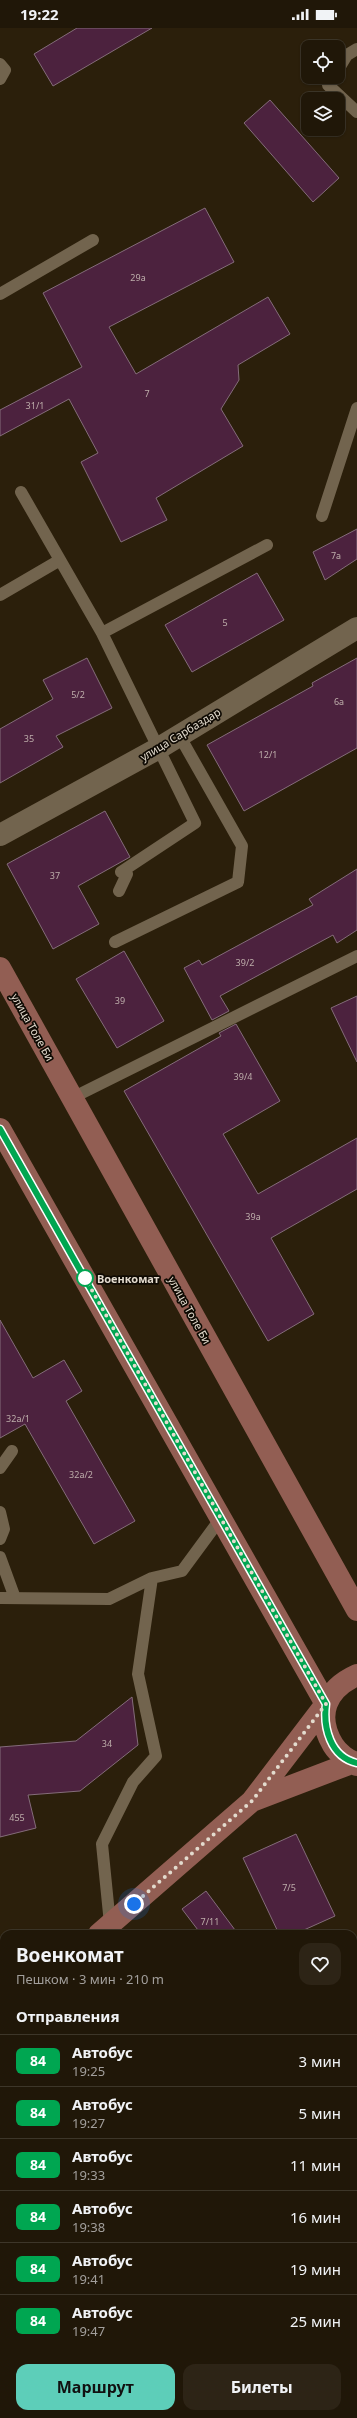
<!DOCTYPE html>
<html lang="ru">
<head>
<meta charset="utf-8">
<style>
	body { margin:0; font-family:"Noto Sans",sans-serif; background:#2d2416; color:#f1f3f6; height:100vh; display:flex; flex-direction:column; font-size:15px; white-space:nowrap }
	* { box-sizing:border-box; margin:0 }
	p { font-size:13px; color:#a29f9c }
	.icon { flex:none; width:22px; height:22px; fill:none; stroke:currentColor; stroke-width:2; stroke-linecap:round; stroke-linejoin:round }
	.map { position:relative; flex:1; overflow:hidden }
	.panel { position:absolute; left:0px; top:1902px; width:357px; height:488px; display:flex; flex-direction:column; background:#201708; border-radius:12px 12px 0 0; box-shadow:0 1px 3px #0004,0 0 0 1px #3d3629 }
	.panel>* { flex:none }
	.badge { padding:0 8px; border-radius:6px; font-size:14px; line-height:26px }
	.fabs { position:absolute; left:301px; top:12px; display:grid; gap:8px }
	.fabs a { display:grid; place-items:center; width:44px; height:44px; border-radius:8px; background:#201708; box-shadow:0 1px 3px #0004,0 0 0 1px #3d3629; font-size:20px }
	.you { position:absolute; width:20px; height:20px; margin:-10px; border:3px solid #fff; border-radius:50%; background:#1a73e8; box-shadow:0 0 0 6px #1a73e833 }
	.map>.badge { position:absolute; translate:-50% -50%; box-shadow:0 0 0 2px #fff }
	h2 { padding:0 16px; font-size:15px; line-height:36px }
	.round { display:grid; place-items:center; flex:none; width:42px; height:42px; border-radius:12px; background:#2d2416 }
	.head { display:flex; align-items:center; justify-content:space-between; height:68px; padding:0 16px }
	h1 { font-size:19px; font-weight:700; line-height:30px }
	.primary-button { display:flex; gap:8px; margin-top:auto; padding:8px 16px }
	.primary-button a { flex:1; height:46px; border-radius:12px; background:#5dceb9; color:#111; font-size:16px; font-weight:700; line-height:46px; text-align:center }
	.primary-button a+a { background:#2d2416; color:#f1f3f6 }
	ul { padding:0; list-style:none }
	li { display:flex; align-items:center; gap:12px; height:52px; padding:0 16px; border-top:1px solid #3d3629 }
	li div { flex:1 }
	li b { display:block; font-size:15px }
	li em { font-style:normal }
	li .badge { min-width:44px; font-weight:700; text-align:center }
	.status { display:flex; justify-content:space-between; align-items:center; height:28px; padding:0 20px; background:#201708; direction:ltr }
	.status svg { height:11px; fill:currentColor }
	.map>svg:first-child { display:block }
	.building { fill:#4c223e; stroke:#846c7a }
	.lines { fill:none; stroke-linecap:round; stroke-linejoin:round }
	.service { stroke:#72644e; stroke-width:12 }
	.minor { stroke:#72644e; stroke-width:22 }
	.secondary { stroke:#925e53; stroke-width:22 }
	.line-casing { stroke:#fff; stroke-width:9 }
	.line { stroke:#00a651; stroke-width:6 }
	.walk { stroke:#e3dbce; stroke-width:4; stroke-dasharray:0 7.2 }
	.stop-dot { fill:#fff; stroke:#00a651; stroke-width:2 }
	.labels { text-anchor:middle; dominant-baseline:central; stroke-width:3.5; stroke-linejoin:round; paint-order:stroke }
	.number-label { font-size:9px; fill:#bdadaa }
	.street-label { font-size:11px; fill:#e3dbce; stroke:#0f0a03 }
	.stop-label { font-size:11px; font-weight:bold; fill:#e3dbce; stroke:#0f0a03; text-anchor:start }
</style>
</head>
<body>
<div class="status"><b>19:22</b><svg viewBox="0 0 49 12"><path d="M0 12V9h3v3zM5 12V6h3v6zM10 12V3h3v9zM15 12V0h3v12zM26 1h20v11H26zM47 4h2v5h-2z"/></svg></div>
<div class="map">
<svg width="357" height="2390" viewBox="0 0 357 2390">
	<rect width="100%" height="100%" fill="#2b1f0b"/>
	<path class="building" d="M 77,0 L 152,0 L 53,58 L 34,26 Z
		M 270,72 L 339,150 L 313,174 L 244,95 Z
		M 205,180 L 234,234 L 109,299 L 136,346 L 268,269 L 290,306 L 238,337 L 239,352 L 221,381 L 243,418 L 156,470 L 167,492 L 121,514 L 81,434 L 98,425 L 69,371 L 0,408 L 0,382 L 82,339 L 43,265 Z
		M 357,501 L 357,531 L 325,552 L 313,524 Z
		M 257,545 L 284,592 L 192,644 L 165,597 Z
		M 87,630 L 112,680 L 56,708 L 63,719 L 0,755 L 0,701 L 53,671 L 43,652 Z
		M 357,630 L 357,720 L 244,783 L 207,717 L 313,658 L 312,655 Z
		M 105,783 L 130,829 L 78,858 L 99,896 L 53,921 L 7,836 Z
		M 357,841 L 357,902 L 337,915 L 333,907 L 220,968 L 229,983 L 212,992 L 184,940 L 199,932 L 202,937 L 313,877 L 309,871 Z
		M 124,923 L 164,993 L 117,1020 L 76,951 Z
		M 357,968 L 357,1034 L 331,980 Z
		M 236,996 L 280,1073 L 223,1106 L 258,1166 L 357,1110 L 357,1161 L 271,1210 L 314,1286 L 268,1313 L 124,1063 L 221,1008 L 219,1005 Z
		M 0,1292 L 33,1350 L 64,1332 L 82,1363 L 66,1373 L 135,1493 L 94,1516 L 25,1396 L 0,1410 Z
		M 132,1669 L 138,1717 L 80,1763 L 28,1767 L 36,1800 L 0,1809 L 0,1719 L 76,1713 Z
		M 296,1806 L 335,1888 L 295,1906 L 279,1906 L 243,1830 Z
		M 206,1863 L 238,1906 L 201,1906 L 182,1881 Z"/>
	<g class="lines">
		<path class="service" d="M 0,36 L 5,42 L 0,51
			M 338,42 L 347,27 L 357,21
			M 334,49 L 328,57 L 357,84
			M 0,266 L 93,212
			M 21,464 L 102,605
			M 322,488 L 357,380
			M 0,567 L 60,532
			M 119,863 L 127,846 L 121,844 L 195,795 L 102,605 L 267,517
			M 115,914 L 238,854 L 242,818 L 179,707
			M 72,1070 L 357,928
			M 0,1440 L 12,1423
			M 0,1484 L 4,1501 L 0,1511
			M 0,1529 L 15,1570
			M 0,1570 L 109,1571 L 152,1550
			M 110,1896 L 102,1816 L 133,1754 L 156,1728 L 138,1646 L 152,1550 L 182,1543 L 221,1490
			M 0,2250 L 4,2249"/>
		<path class="minor" d="M 0,807 L 159,720 L 357,600"/>
		<path class="secondary" d="M 0,940 L 357,1582
			M 0,1101 L 326,1676 L 252,1773 L 99,1906
			M 357,1647 C 326,1661 315,1687 333,1717 C 338,1725 348,1733 357,1735
			M 252,1773 L 354,1734 L 357,1737
			M 0,1991 L 4,1988"/>
	</g>
	<g class="lines">
		<g class="line-casing">
			<path id="line" d="M 0,1101 L 326,1676 C 323,1699 330,1729 357,1735"/>
		</g>
		<use href="#line" class="line"/>
		<path class="walk" d="M 85,1250 L 326,1676 L 252,1773 L 134,1876"/>
	</g>
	<circle class="stop-dot" cx="85" cy="1250" r="8"/>
	<g class="labels">
		<g class="number-label">
			<text x="138" y="249">29а</text>
			<text x="147" y="365">7</text>
			<text x="35" y="377">31/1</text>
			<text x="336" y="527">7а</text>
			<text x="225" y="594">5</text>
			<text x="78" y="666">5/2</text>
			<text x="339" y="673">6а</text>
			<text x="29" y="710">35</text>
			<text x="268" y="726">12/1</text>
			<text x="55" y="847">37</text>
			<text x="245" y="934">39/2</text>
			<text x="120" y="972">39</text>
			<text x="243" y="1048">39/4</text>
			<text x="253" y="1188">39а</text>
			<text x="18" y="1390">32а/1</text>
			<text x="81" y="1446">32а/2</text>
			<text x="107" y="1715">34</text>
			<text x="17" y="1789">455</text>
			<text x="289" y="1859">7/5</text>
			<text x="210" y="1893">7/11</text>
		</g>
		<g class="street-label">
			<text transform="translate(180 706) rotate(-31)">улица Сарбаздар</text>
			<text transform="translate(33 999) rotate(61)">улица Толе Би</text>
			<text transform="translate(190 1282) rotate(61)">улица Толе Би</text>
		</g>
		<g class="stop-label">
			<text x="97" y="1250">Военкомат</text>
		</g>
	</g>
</svg>
<div class="fabs">
<a><svg class="icon" aria-label="locate" viewBox="0 0 24 24"><circle cx="12" cy="12" r="6"/><path d="M12 2v4M12 18v4M2 12h4M18 12h4"/></svg></a>
<a><svg class="icon" aria-label="layers" viewBox="0 0 24 24"><path d="M12 4l9 5-9 5-9-5zM3 14l9 5 9-5"/></svg></a>
</div>
<div class="you" style="left:134px;top:1876px"></div>
<section class="panel">
<div class="head"><div><h1>Военкомат</h1><p>Пешком · 3 мин · 210 m</p></div><a class="round"><svg class="icon" aria-label="heart" viewBox="0 0 24 24"><path d="M12 20l-8-8c-3-5 5-10 8-4 3-6 11-1 8 4z"/></svg></a></div>
<h2>Отправления</h2>
<ul>
<li><span class="badge" style="background:#00a651;color:#fff">84</span><div><b>Автобус</b><p>19:25</p></div><em>3 мин</em></li>
<li><span class="badge" style="background:#00a651;color:#fff">84</span><div><b>Автобус</b><p>19:27</p></div><em>5 мин</em></li>
<li><span class="badge" style="background:#00a651;color:#fff">84</span><div><b>Автобус</b><p>19:33</p></div><em>11 мин</em></li>
<li><span class="badge" style="background:#00a651;color:#fff">84</span><div><b>Автобус</b><p>19:38</p></div><em>16 мин</em></li>
<li><span class="badge" style="background:#00a651;color:#fff">84</span><div><b>Автобус</b><p>19:41</p></div><em>19 мин</em></li>
<li><span class="badge" style="background:#00a651;color:#fff">84</span><div><b>Автобус</b><p>19:47</p></div><em>25 мин</em></li>
</ul>
<div class="primary-button"><a>Маршрут</a><a>Билеты</a></div>
</section>
</div>
</body>
</html>
